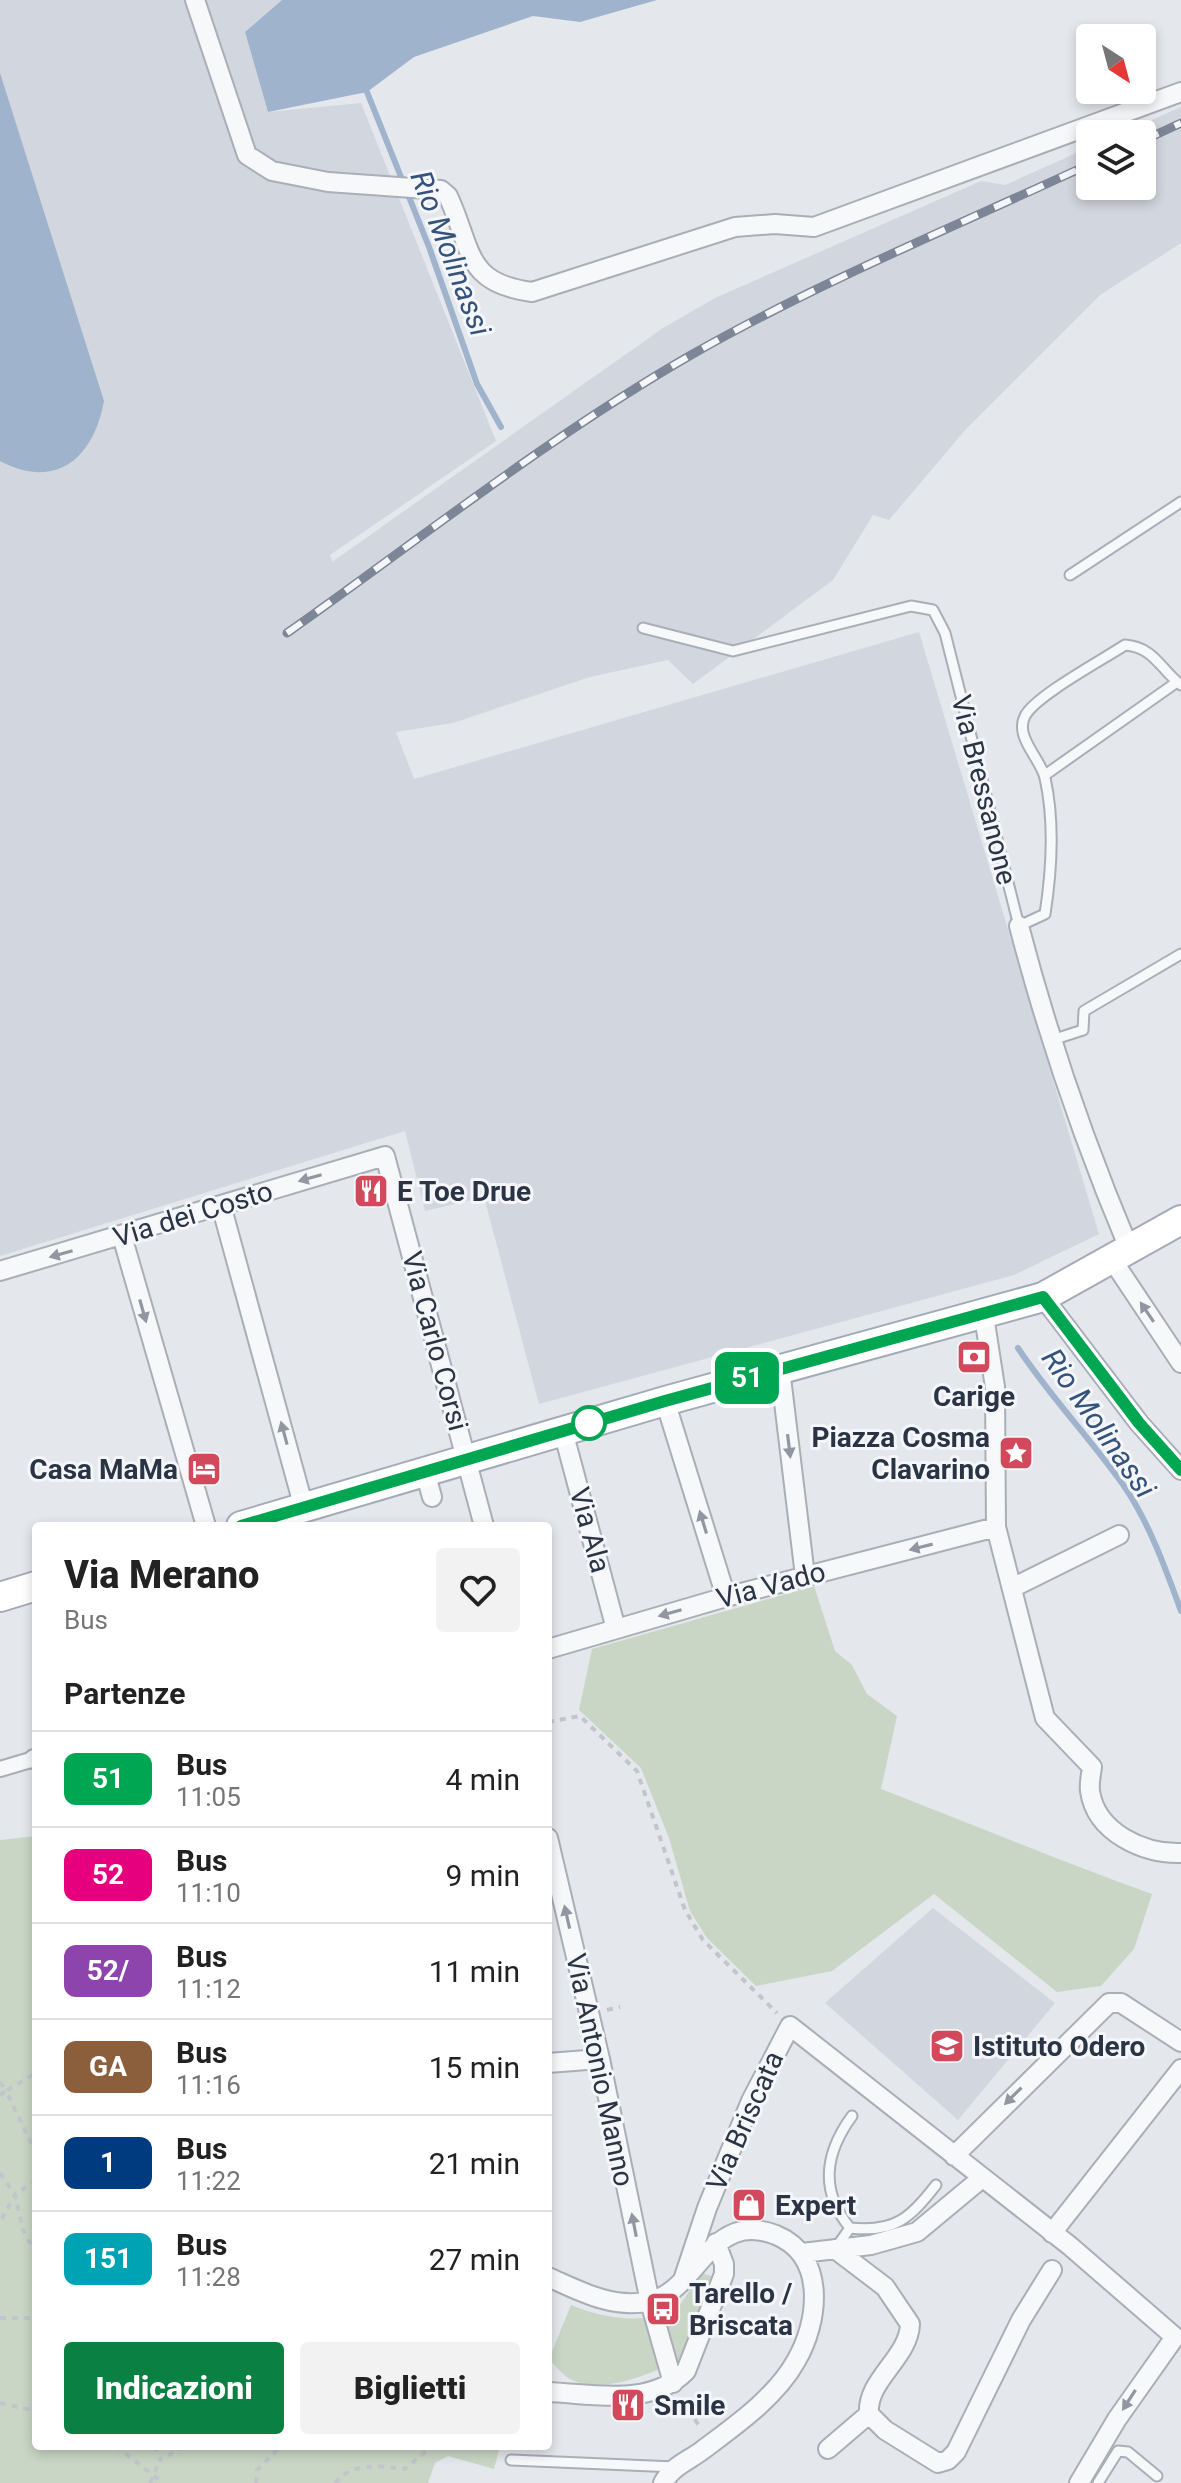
<!DOCTYPE html>
<html lang="it">
<head>
<meta charset="utf-8">
<style>
	body { margin:0; font-family:Roboto,sans-serif; background:#f2f2f2; color:#222; height:100vh; display:flex; flex-direction:column; font-size:30px; white-space:nowrap }
	* { box-sizing:border-box; margin:0 }
	p { font-size:26px; color:#767676 }
	.icon { flex:none; width:44px; height:44px; fill:none; stroke:currentColor; stroke-width:2; stroke-linecap:round; stroke-linejoin:round }
	.map { position:relative; flex:1; overflow:hidden }
	.details { position:absolute; left:32px; top:1522px; width:520px; height:928px; display:flex; flex-direction:column; background:#fff; border-radius:8px; box-shadow:0 4px 12px #0003 }
	.details>* { flex:none }
	.badge { padding:0 16px; border-radius:12px; font-size:28px; line-height:52px }
	.needle { width:52px; rotate:144deg }
	.controls { position:absolute; left:1076px; top:24px; display:grid; gap:16px }
	.controls a { display:grid; place-items:center; width:80px; height:80px; border-radius:8px; background:#fff; box-shadow:0 4px 12px #0003; font-size:40px }
	.map>.badge { position:absolute; translate:-50% -50%; box-shadow:0 0 0 4px #fff }
	h2 { padding:0 32px; font-size:30px; line-height:72px }
	.round { display:grid; place-items:center; flex:none; width:84px; height:84px; border-radius:8px; background:#f2f2f2 }
	.overview { display:flex; align-items:center; justify-content:space-between; height:136px; padding:0 32px }
	h1 { font-size:38px; font-weight:800; line-height:60px }
	.cta { display:flex; gap:16px; margin-top:auto; padding:16px 32px }
	.cta a { flex:1; height:92px; border-radius:8px; background:#0b8043; color:#fff; font-size:32px; font-weight:800; line-height:92px; text-align:center }
	.cta a+a { background:#f2f2f2; color:#222 }
	ul { padding:0; list-style:none }
	li { display:flex; align-items:center; gap:24px; height:96px; padding:0 32px; border-top:2px solid #e0e0e0 }
	li div { flex:1 }
	li b { display:block; font-size:30px }
	li em { font-style:normal }
	li .badge { min-width:88px; font-weight:700; text-align:center }
	.map>svg:first-child { display:block }
	.built { fill:#d2d6de }
	.green { fill:#c9d6c5 }
	.water { fill:#9fb4cc }
	.lines { fill:none; stroke-linecap:round; stroke-linejoin:round }
	.stream { stroke:#9fb4cc; stroke-width:6 }
	.service-casing { stroke:#a9aeb7; stroke-width:13 }
	.pedestrian-casing { stroke:#a9aeb7; stroke-width:18 }
	.minor-casing { stroke:#a9aeb7; stroke-width:22 }
	.primary-casing { stroke:#a3abb8; stroke-width:32 }
	.path { stroke:#c2c5cb; stroke-width:4; stroke-dasharray:6 6; stroke-linecap:butt }
	.service { stroke:#f7f8fa; stroke-width:9 }
	.pedestrian { stroke:#f7f8fa; stroke-width:14 }
	.minor { stroke:#f7f8fa; stroke-width:18 }
	.primary { stroke:#fff; stroke-width:28 }
	.rail-casing { stroke:#7d8696; stroke-width:9 }
	.rail { stroke:#f4f6f9; stroke-width:6; stroke-dasharray:18; stroke-linecap:butt }
	.oneway { fill:#9196a0 }
	.line-casing { stroke:#fff; stroke-width:18 }
	.line { stroke:#00a651; stroke-width:12 }
	.stop-dot { fill:#fff; stroke:#00a651; stroke-width:4 }
	.labels { text-anchor:middle; dominant-baseline:central; stroke-width:6; stroke-linejoin:round; paint-order:stroke }
	.street-label { font-size:28px; fill:#2b3445; stroke:#f4f6f9 }
	.poi-label { font-size:28px; font-weight:bold; fill:#2b3445; stroke:#f4f6f9; text-anchor:start }
	.water-label { font-size:30px; font-style:italic; fill:#34527a; stroke:#f4f6f9 }
</style>
</head>
<body>
<div class="map">
<svg width="1181" height="2483" viewBox="0 0 1181 2483">
	<rect width="100%" height="100%" fill="#e4e7ec"/>
	<path class="built" d="M 0,0 L 282,0 L 245,32 L 268,112 L 361,103 L 496,441 L 330,555 L 332,562 L 663,328 L 715,298 L 981,181 L 1005,185 L 1090,147 L 1090,186 L 1142,186 L 1142,134 L 1120,134 L 1181,107 L 1181,243 L 1100,295 L 966,429 L 889,520 L 873,515 L 833,580 L 693,684 L 668,660 L 590,677 L 453,723 L 396,732 L 414,779 L 919,632 L 1099,1234 L 1014,1275 L 539,1404 L 484,1197 L 425,1211 L 405,1131 L 0,1256 Z
		M 933,1908 L 1055,2003 L 958,2120 L 825,2003 Z"/>
	<path class="green" d="M 814,1586 L 835,1651 L 852,1665 L 867,1694 L 897,1716 L 881,1789 C 972,1824 1060,1861 1152,1894 L 1134,1949 L 1101,1986 L 1057,1992 L 934,1894 L 832,1971 L 756,1986 L 707,1938 L 690,1911 L 669,1838 L 641,1768 L 579,1710 L 592,1649 Z
		M 36,1836 L 36,2446 L 500,2446 L 494,2469 L 448,2456 L 435,2463 L 428,2483 L 0,2483 L 0,1840 Z
		M 702,2273 L 714,2277 L 680,2360 C 652,2373 603,2395 572,2380 C 563,2376 556,2366 549,2359 L 571,2305 C 608,2320 636,2322 674,2313 Z"/>
	<path class="water" d="M 282,0 L 657,0 L 580,22 L 533,16 L 414,57 L 367,92 L 268,112 L 245,32 Z
		M 0,73 L 104,401 C 94,457 57,491 0,461 Z"/>
	<g class="lines">
		<path class="stream" d="M 367,92 L 429,247 L 477,384 L 501,427
			M 1018,1348 C 1051,1398 1092,1440 1126,1489 C 1150,1525 1166,1570 1181,1611"/>
		<g class="service-casing">
			<path id="service" d="M 1070,575 L 1181,502
				M 643,628 L 733,651 L 911,606 L 933,610 L 945,633 L 1019,926 L 1045,914 C 1052,869 1055,823 1045,778 C 1041,759 1014,737 1025,716 C 1035,696 1104,659 1125,645 C 1154,647 1161,670 1181,685
				M 1045,775 L 1177,682
				M 1052,1040 L 1083,1030 L 1084,1011 L 1181,954
				M 850,2228 C 895,2233 910,2218 936,2185
				M 835,2249 L 850,2228 C 819,2190 825,2153 852,2116
				M 511,2460 L 675,2467
				M 1098,2483 L 1118,2451 L 1128,2452 L 1157,2476"/>
		</g>
		<g class="pedestrian-casing">
			<path id="pedestrian" d="M 0,1769 L 34,1759"/>
		</g>
		<g class="minor-casing">
			<path id="minor" d="M 195,0 L 247,155 L 272,171 L 328,182 L 441,190 L 448,196 C 473,250 464,283 532,292 L 735,227 L 775,224 L 814,227 L 1181,92
				M 1019,926 C 1049,1041 1084,1142 1130,1251
				M 221,1205 L 304,1508
				M 122,1236 L 206,1526
				M 1113,1261 L 1181,1363
				M 0,1271 L 385,1156 L 484,1526
				M 1043,1297 L 1139,1423 L 1181,1470
				M 984,1316 L 995,1387 L 996,1527 L 1045,1718 L 1092,1767 C 1091,1774 1089,1784 1090,1791 C 1096,1833 1144,1854 1181,1853
				M 780,1369 L 805,1576
				M 665,1401 L 726,1597
				M 563,1431 L 616,1629
				M 425,1472 L 432,1497
				M 1012,1588 L 1119,1535
				M 548,1649 L 726,1597 L 996,1527
				M 34,1759 L 36,1759
				M 548,1838 L 600,2059 L 650,2302 L 673,2383
				M 548,2063 L 600,2059
				M 954,2156 L 1109,2003 L 1121,2003 L 1181,2042
				M 1052,2233 L 1181,2069
				M 835,2249 L 885,2287 L 910,2324 C 909,2358 866,2380 869,2414 L 885,2430 L 938,2463 L 948,2460 L 956,2452 L 1021,2320 L 1052,2270
				M 802,2253 L 871,2245 L 917,2232 L 982,2178
				M 548,2277 C 580,2291 610,2308 646,2302 C 686,2296 699,2247 735,2233 C 748,2228 763,2230 776,2235 C 827,2256 819,2322 796,2361 C 776,2397 736,2425 704,2449 C 689,2461 673,2465 663,2483
				M 683,2280 L 707,2208 L 751,2101 L 790,2026 L 1070,2246 L 1175,2337 L 1117,2419 L 1079,2483
				M 548,2392 C 594,2394 651,2407 686,2371 L 724,2274 L 724,2264 L 716,2243
				M 828,2449 L 869,2414"/>
		</g>
		<g class="primary-casing">
			<path id="primary" d="M 241,1526 L 665,1401 L 1043,1297 L 1181,1220
				M 0,1597 L 36,1586"/>
		</g>
		<path class="path" d="M 548,1722 L 580,1716 L 637,1771 L 685,1910 L 703,1940 L 777,2013
			M 607,2010 L 620,2007
			M 0,2082 L 6,2091 L 36,2073
			M 0,2095 L 6,2091 L 36,2153
			M 0,2173 L 15,2195 L 0,2222
			M 36,2180 L 15,2195 L 23,2230 L 36,2254
			M 0,2318 L 36,2318
			M 682,2399 L 701,2429
			M 0,2403 L 36,2411
			M 116,2446 L 163,2483
			M 155,2446 L 160,2460 L 185,2446
			M 150,2483 L 160,2460
			M 256,2483 L 257,2470 L 281,2446
			M 335,2483 C 351,2462 380,2466 405,2469 L 432,2446"/>
		<use href="#service" class="service"/>
		<use href="#pedestrian" class="pedestrian"/>
		<use href="#minor" class="minor"/>
		<use href="#primary" class="primary"/>
		<g class="rail-casing">
			<path id="rail" d="M 1142,141 L 1181,123
				M 287,633 C 420,539 550,436 691,355 C 819,282 956,226 1090,164"/>
		</g>
		<use href="#rail" class="rail"/>
	</g>
	<defs><path id="oneway-solid" d="M-6-.8H1V-3.2L6.5 0L1 3.2V.8H-6Z" transform="scale(2)"/></defs>
	<g class="oneway">
		<use href="#oneway-solid" transform="translate(310 1178) rotate(164)"/>
		<use href="#oneway-solid" transform="translate(61 1254) rotate(164)"/>
		<use href="#oneway-solid" transform="translate(143 1311) rotate(74)"/>
		<use href="#oneway-solid" transform="translate(1147 1312) rotate(-124)"/>
		<use href="#oneway-solid" transform="translate(284 1433) rotate(-105)"/>
		<use href="#oneway-solid" transform="translate(789 1446) rotate(83)"/>
		<use href="#oneway-solid" transform="translate(703 1522) rotate(-107)"/>
		<use href="#oneway-solid" transform="translate(921 1547) rotate(166)"/>
		<use href="#oneway-solid" transform="translate(670 1613) rotate(164)"/>
		<use href="#oneway-solid" transform="translate(567 1917) rotate(-103)"/>
		<use href="#oneway-solid" transform="translate(1013 2096) rotate(135)"/>
		<use href="#oneway-solid" transform="translate(634 2225) rotate(-101)"/>
		<use href="#oneway-solid" transform="translate(1129 2400) rotate(123)"/>
	</g>
	<g class="lines">
		<g class="line-casing">
			<path id="line" d="M 241,1526 L 665,1401 L 1043,1297 L 1139,1423 L 1181,1470"/>
		</g>
		<use href="#line" class="line"/>
	</g>
	<defs>
		<g id="restaurant-square" transform="scale(1.8)"><rect x="-9" y="-9" width="18" height="18" rx="4" fill="#d1495b" stroke="#f4f6f9"/><path d="M-5-6h1v4h1v-4h1v4h1v-4h1v5L-1.5 .5V6h-2V.5L-5-1ZM5-6V6H3V1.5H1.5Q1.5-4 5-6Z" fill="#fff"/></g>
		<g id="bank-square" transform="scale(1.8)"><rect x="-9" y="-9" width="18" height="18" rx="4" fill="#d1495b" stroke="#f4f6f9"/><path d="M-6-4H6V4H-6ZM0-2.3a2.3 2.3 0 1 0 0 4.6a2.3 2.3 0 1 0 0-4.6Z" fill="#fff"/></g>
		<g id="sight-square" transform="scale(1.8)"><rect x="-9" y="-9" width="18" height="18" rx="4" fill="#d1495b" stroke="#f4f6f9"/><path d="M0-6L1.8-2.2L6-1.7L2.9 1.2L3.7 5.4L0 3.3L-3.7 5.4L-2.9 1.2L-6-1.7L-1.8-2.2Z" fill="#fff"/></g>
		<g id="hotel-square" transform="scale(1.8)"><rect x="-9" y="-9" width="18" height="18" rx="4" fill="#d1495b" stroke="#f4f6f9"/><path d="M-6-4.5h1.5V1H6V5H4.5V3h-9V5H-6ZM-4 0a1.8 1.8 0 1 1 3.6 0ZM.5 0V-2.5h3Q6-2.5 6 0Z" fill="#fff"/></g>
		<g id="school-square" transform="scale(1.8)"><rect x="-9" y="-9" width="18" height="18" rx="4" fill="#d1495b" stroke="#f4f6f9"/><path d="M0-5L7-2L0 1L-7-2ZM-4 1L0 2.5L4 1V4Q0 6-4 4Z" fill="#fff"/></g>
		<g id="shop-square" transform="scale(1.8)"><rect x="-9" y="-9" width="18" height="18" rx="4" fill="#d1495b" stroke="#f4f6f9"/><path d="M-5-2.5h2.3a2.7 3.5 0 0 1 5.4 0H5L5.5 6h-11ZM-1.5-2.5h3a1.5 2.3 0 0 0-3 0Z" fill="#fff"/></g>
		<g id="bus-square" transform="scale(1.8)"><rect x="-9" y="-9" width="18" height="18" rx="4" fill="#d1495b" stroke="#f4f6f9"/><path d="M-5-6H5V4H4V6H2V4H-2V6H-4V4H-5ZM-3.5-4V0h7V-4ZM-3.5 1.2v1.5H-2V1.2ZM2 1.2v1.5H3.5V1.2Z" fill="#fff"/></g>
	</defs>
	<g fill-rule="evenodd">
		<use href="#restaurant-square" x="371" y="1191"/>
		<use href="#bank-square" x="974" y="1357"/>
		<use href="#sight-square" x="1016" y="1453"/>
		<use href="#hotel-square" x="204" y="1469"/>
		<use href="#school-square" x="947" y="2046"/>
		<use href="#shop-square" x="749" y="2205"/>
		<use href="#bus-square" x="663" y="2309"/>
		<use href="#restaurant-square" x="628" y="2405"/>
	</g>
	<circle class="stop-dot" cx="589" cy="1423" r="16"/>
	<g class="labels">
		<g class="street-label">
			<text transform="translate(984 790) rotate(76)">Via Bressanone</text>
			<text transform="translate(193 1214) rotate(-17)">Via dei Costo</text>
			<text transform="translate(435 1341) rotate(75)">Via Carlo Corsi</text>
			<text transform="translate(590 1530) rotate(75)">Via Ala</text>
			<text transform="translate(771 1585) rotate(-15)">Via Vado</text>
			<text transform="translate(600 2070) rotate(78)">Via Antonio Manno</text>
			<text transform="translate(745 2121) rotate(-66)">Via Briscata</text>
		</g>
		<g class="poi-label">
			<text x="397" y="1191">E Toe Drue</text>
			<text x="974" y="1396" text-anchor="middle">Carige</text>
			<text x="990" y="1437" text-anchor="end">Piazza Cosma<tspan x="990" dy="32">Clavarino</tspan></text>
			<text x="178" y="1469" text-anchor="end">Casa MaMa</text>
			<text x="973" y="2046">Istituto Odero</text>
			<text x="775" y="2205">Expert</text>
			<text x="689" y="2293">Tarello /<tspan x="689" dy="32">Briscata</tspan></text>
			<text x="654" y="2405">Smile</text>
		</g>
		<g class="water-label">
			<text transform="translate(451 253) rotate(69)">Rio Molinassi</text>
			<text transform="translate(1099 1423) rotate(55)">Rio Molinassi</text>
		</g>
	</g>
</svg>
<div class="controls">
<a><svg class="needle" viewBox="-14 -14 28 28"><path d="M0-13l5 13h-10z" fill="#e53935"/><path d="M0 13l5-13h-10z" fill="#767676"/></svg></a>
<a><svg class="icon" aria-label="layers" viewBox="0 0 24 24"><path d="M12 4l9 5-9 5-9-5zM3 14l9 5 9-5"/></svg></a>
</div>
<b class="badge" style="left:747px;top:1378px;background:#00a651;color:#fff">51</b>
<section class="details">
<div class="overview"><div><h1>Via Merano</h1><p>Bus</p></div><a class="round"><svg class="icon" aria-label="heart" viewBox="0 0 24 24"><path d="M12 20l-8-8c-3-5 5-10 8-4 3-6 11-1 8 4z"/></svg></a></div>
<h2>Partenze</h2>
<ul>
<li><span class="badge" style="background:#00a651;color:#fff">51</span><div><b>Bus</b><p>11:05</p></div><em>4 min</em></li>
<li><span class="badge" style="background:#e6007e;color:#fff">52</span><div><b>Bus</b><p>11:10</p></div><em>9 min</em></li>
<li><span class="badge" style="background:#8e44ad;color:#fff">52/</span><div><b>Bus</b><p>11:12</p></div><em>11 min</em></li>
<li><span class="badge" style="background:#8b5e3c;color:#fff">GA</span><div><b>Bus</b><p>11:16</p></div><em>15 min</em></li>
<li><span class="badge" style="background:#003b80;color:#fff">1</span><div><b>Bus</b><p>11:22</p></div><em>21 min</em></li>
<li><span class="badge" style="background:#00a3b4;color:#fff">151</span><div><b>Bus</b><p>11:28</p></div><em>27 min</em></li>
</ul>
<div class="cta"><a>Indicazioni</a><a>Biglietti</a></div>
</section>
</div>
</body>
</html>
